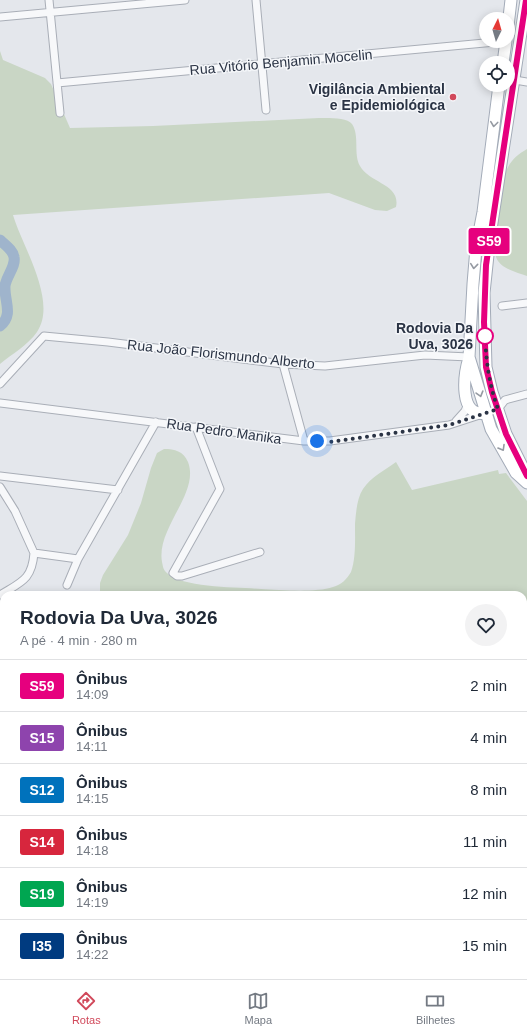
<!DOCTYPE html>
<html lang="pt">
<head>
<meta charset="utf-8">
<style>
	body { margin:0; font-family:Helvetica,sans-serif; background:#f2f2f3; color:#1f2937; height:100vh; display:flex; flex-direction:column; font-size:15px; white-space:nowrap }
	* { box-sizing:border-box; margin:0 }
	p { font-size:13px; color:#747a83 }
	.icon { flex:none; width:22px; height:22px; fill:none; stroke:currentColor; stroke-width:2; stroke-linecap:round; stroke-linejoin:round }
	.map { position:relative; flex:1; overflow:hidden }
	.panel { position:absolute; left:0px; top:591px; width:527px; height:388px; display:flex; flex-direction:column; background:#fff; border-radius:12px 12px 0 0; box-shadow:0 2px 10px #0003 }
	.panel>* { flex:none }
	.badge { padding:0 8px; border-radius:3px; font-size:14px; line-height:26px }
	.needle { width:26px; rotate:5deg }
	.fabs { position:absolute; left:479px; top:12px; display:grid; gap:8px }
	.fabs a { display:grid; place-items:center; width:36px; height:36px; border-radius:50%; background:#fff; box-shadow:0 2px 10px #0003; font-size:20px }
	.you { position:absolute; width:20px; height:20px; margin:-10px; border:3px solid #fff; border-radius:50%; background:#1a73e8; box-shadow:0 0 0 6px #1a73e833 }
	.map>.badge { position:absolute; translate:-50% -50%; box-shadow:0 0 0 2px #fff }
	.round { display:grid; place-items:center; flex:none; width:42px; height:42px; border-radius:21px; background:#f2f2f3 }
	.overview { display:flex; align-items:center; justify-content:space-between; height:68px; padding:0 20px }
	h1 { font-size:19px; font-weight:600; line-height:30px }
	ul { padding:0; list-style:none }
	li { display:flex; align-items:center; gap:12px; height:52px; padding:0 20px; border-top:1px solid #e0e1e3 }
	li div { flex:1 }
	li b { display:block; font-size:15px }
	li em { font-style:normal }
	li .badge { min-width:44px; font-weight:700; text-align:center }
	.tabs { display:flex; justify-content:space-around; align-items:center; height:56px; border-top:1px solid #e0e1e3; background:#fff; font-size:11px; color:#747a83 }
	.tabs a { display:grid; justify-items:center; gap:2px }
	.tabs .current { color:#d1495b }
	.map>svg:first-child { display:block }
	.green { fill:#c9d6c5 }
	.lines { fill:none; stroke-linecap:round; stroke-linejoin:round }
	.river { stroke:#9fb4cc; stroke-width:11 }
	.street-casing { stroke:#a9aeb7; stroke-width:9 }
	.primary-casing { stroke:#a3abb8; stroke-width:13 }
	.highway-casing { stroke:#8b94a3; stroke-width:15 }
	.street { stroke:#f7f8fa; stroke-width:7 }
	.primary { stroke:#fff; stroke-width:11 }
	.highway { stroke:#fff; stroke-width:13 }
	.oneway { stroke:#959aa2 }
	.line-casing { stroke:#fff; stroke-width:9 }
	.line { stroke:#e6007e; stroke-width:6 }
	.walk { stroke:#2b3445; stroke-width:4; stroke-dasharray:0 7.2 }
	.poi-dot { fill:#d1495b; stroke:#f4f6f9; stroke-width:1.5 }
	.stop-dot { fill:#fff; stroke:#e6007e; stroke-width:2 }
	.labels { text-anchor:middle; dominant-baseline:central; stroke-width:3; stroke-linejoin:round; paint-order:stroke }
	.street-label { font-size:14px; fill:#2b3445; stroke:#f4f6f9 }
	.poi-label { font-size:14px; font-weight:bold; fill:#2b3445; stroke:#f4f6f9; text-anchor:end }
	.stop-label { font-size:14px; font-weight:bold; fill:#2b3445; stroke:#f4f6f9; text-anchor:end }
</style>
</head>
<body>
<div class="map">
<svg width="527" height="979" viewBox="0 0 527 979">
	<rect width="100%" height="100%" fill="#e4e7ec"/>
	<path class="green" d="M 0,51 L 3,60 L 45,78 L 51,84 L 70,128 L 153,126 L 319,118 C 327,118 347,117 352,124 C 360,136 353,154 360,166 C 369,183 401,184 396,207 L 387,211 L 375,210 L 329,193 L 13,215 C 22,246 58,301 37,332 C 28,345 12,354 0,364 Z
		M 527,149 L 527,276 C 517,272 500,269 496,257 C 490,243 502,188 506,171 C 511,160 517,155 527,149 Z
		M 164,449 C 175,449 183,451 188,462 C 200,493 156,528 162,562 C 163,566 163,570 167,573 C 183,588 238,587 261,589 C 280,590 315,593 333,587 C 341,585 347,579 351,572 C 356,559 355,538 355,524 C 356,512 357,498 363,489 C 371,477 385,470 396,462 L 412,490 L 498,470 L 499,474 L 506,473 L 527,501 L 527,621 L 523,623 L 523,595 L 100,595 L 100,583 L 103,575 L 128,535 L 141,503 L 151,468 L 157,453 Z
		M 523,803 L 527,803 L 527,858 L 523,852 Z"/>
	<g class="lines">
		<path class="river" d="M 0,240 C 5,245 13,250 14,257 C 16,267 6,276 5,286 C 4,301 14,315 0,326"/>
		<g class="street-casing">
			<path id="street" d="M 49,0 L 60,113
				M 256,0 L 266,110
				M 0,17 L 185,0
				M 515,80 L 527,82
				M 57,83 L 506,41
				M 502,306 L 527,303
				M 283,364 L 304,441
				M 0,384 L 44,336 L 108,342 L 283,364 L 325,366 L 425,355 L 469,357
				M 0,403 L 304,441 L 330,441 L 449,425 L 498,409 L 505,400 L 527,394
				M 456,421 L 465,411 L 468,404
				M 196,427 L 220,489 L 173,573 L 177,576 L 182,576 L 260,552
				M 0,476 L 118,490
				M 0,487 L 15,511 L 34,553
				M 67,585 L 78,559 L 156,422
				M 0,595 C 21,582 32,580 34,553 L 78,559
				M 0,723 L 4,720
				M 0,777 L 4,780
				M 0,874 L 4,878
				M 0,924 L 4,919
				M 283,975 L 284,979
				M 50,979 L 54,975"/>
		</g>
		<g class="primary-casing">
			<path id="primary" d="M 526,0 L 490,236 L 484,293 L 486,367 L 492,392 L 506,434 L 527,476
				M 508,26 L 511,0
				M 503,63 L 506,41
				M 499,85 L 483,212 L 476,248 L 473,284 L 469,357 L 491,429 L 516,473 L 527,483
				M 469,358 C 464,374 458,418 486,413"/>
		</g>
		<g class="highway-casing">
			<path id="highway" d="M 0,650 L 4,647
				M 523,776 L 527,775
				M 523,798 L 527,798"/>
		</g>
		<use href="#street" class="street"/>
		<use href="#primary" class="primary"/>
		<use href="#highway" class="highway"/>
	</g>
	<defs><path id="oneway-chevron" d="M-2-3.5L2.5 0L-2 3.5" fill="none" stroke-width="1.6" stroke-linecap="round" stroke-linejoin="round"/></defs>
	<g class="oneway">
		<use href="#oneway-chevron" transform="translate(494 124) rotate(97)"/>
		<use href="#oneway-chevron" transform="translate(474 266) rotate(96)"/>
		<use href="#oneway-chevron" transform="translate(480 394) rotate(74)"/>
		<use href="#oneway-chevron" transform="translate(502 448) rotate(60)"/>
	</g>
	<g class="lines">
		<g class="line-casing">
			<path id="line" d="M 526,0 L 486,265 L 484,322 L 486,367 L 492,392 L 506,434 L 527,476"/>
		</g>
		<use href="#line" class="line"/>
		<path class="walk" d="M 317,441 L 330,442 L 449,425 L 498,409 C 489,384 486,361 485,335 L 485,336"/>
	</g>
	<circle class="poi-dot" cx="453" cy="97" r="4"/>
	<circle class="stop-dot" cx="485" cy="336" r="8"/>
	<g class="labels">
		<g class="street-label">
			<text transform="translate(281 62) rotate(-5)">Rua Vitório Benjamin Mocelin</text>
			<text transform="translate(221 354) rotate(6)">Rua João Florismundo Alberto</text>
			<text transform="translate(224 431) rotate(8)">Rua Pedro Manika</text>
		</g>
		<g class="poi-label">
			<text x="445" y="89">Vigilância Ambiental<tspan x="445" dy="16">e Epidemiológica</tspan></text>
		</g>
		<g class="stop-label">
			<text x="473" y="328">Rodovia Da<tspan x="473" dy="16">Uva, 3026</tspan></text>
		</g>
	</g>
</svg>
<div class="fabs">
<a><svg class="needle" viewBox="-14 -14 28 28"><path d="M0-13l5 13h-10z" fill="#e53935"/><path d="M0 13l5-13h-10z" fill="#747a83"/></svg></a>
<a><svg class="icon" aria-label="locate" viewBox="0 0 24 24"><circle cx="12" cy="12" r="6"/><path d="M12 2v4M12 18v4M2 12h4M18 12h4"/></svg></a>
</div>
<div class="you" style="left:317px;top:441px"></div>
<b class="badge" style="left:489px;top:241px;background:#e6007e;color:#fff">S59</b>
<section class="panel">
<div class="overview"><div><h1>Rodovia Da Uva, 3026</h1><p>A pé · 4 min · 280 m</p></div><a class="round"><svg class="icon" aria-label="heart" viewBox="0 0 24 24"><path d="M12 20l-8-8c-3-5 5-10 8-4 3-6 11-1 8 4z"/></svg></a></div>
<ul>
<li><span class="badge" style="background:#e6007e;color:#fff">S59</span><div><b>Ônibus</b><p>14:09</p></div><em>2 min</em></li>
<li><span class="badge" style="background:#8e44ad;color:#fff">S15</span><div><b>Ônibus</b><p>14:11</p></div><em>4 min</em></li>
<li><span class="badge" style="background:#0072bc;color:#fff">S12</span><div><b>Ônibus</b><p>14:15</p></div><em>8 min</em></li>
<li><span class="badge" style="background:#d7263d;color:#fff">S14</span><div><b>Ônibus</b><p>14:18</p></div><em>11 min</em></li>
<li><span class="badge" style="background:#00a651;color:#fff">S19</span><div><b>Ônibus</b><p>14:19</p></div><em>12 min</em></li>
<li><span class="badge" style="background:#003b80;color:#fff">I35</span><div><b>Ônibus</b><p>14:22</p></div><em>15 min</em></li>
</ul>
</section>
</div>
<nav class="tabs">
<a class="current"><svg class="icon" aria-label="directions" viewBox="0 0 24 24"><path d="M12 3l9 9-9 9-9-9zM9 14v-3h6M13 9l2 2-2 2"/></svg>Rotas</a>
<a><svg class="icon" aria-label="map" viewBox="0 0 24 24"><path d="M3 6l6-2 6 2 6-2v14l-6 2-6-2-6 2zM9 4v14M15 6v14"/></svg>Mapa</a>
<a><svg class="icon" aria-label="tickets" viewBox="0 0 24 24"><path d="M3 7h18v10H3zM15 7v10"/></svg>Bilhetes</a>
</nav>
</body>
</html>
